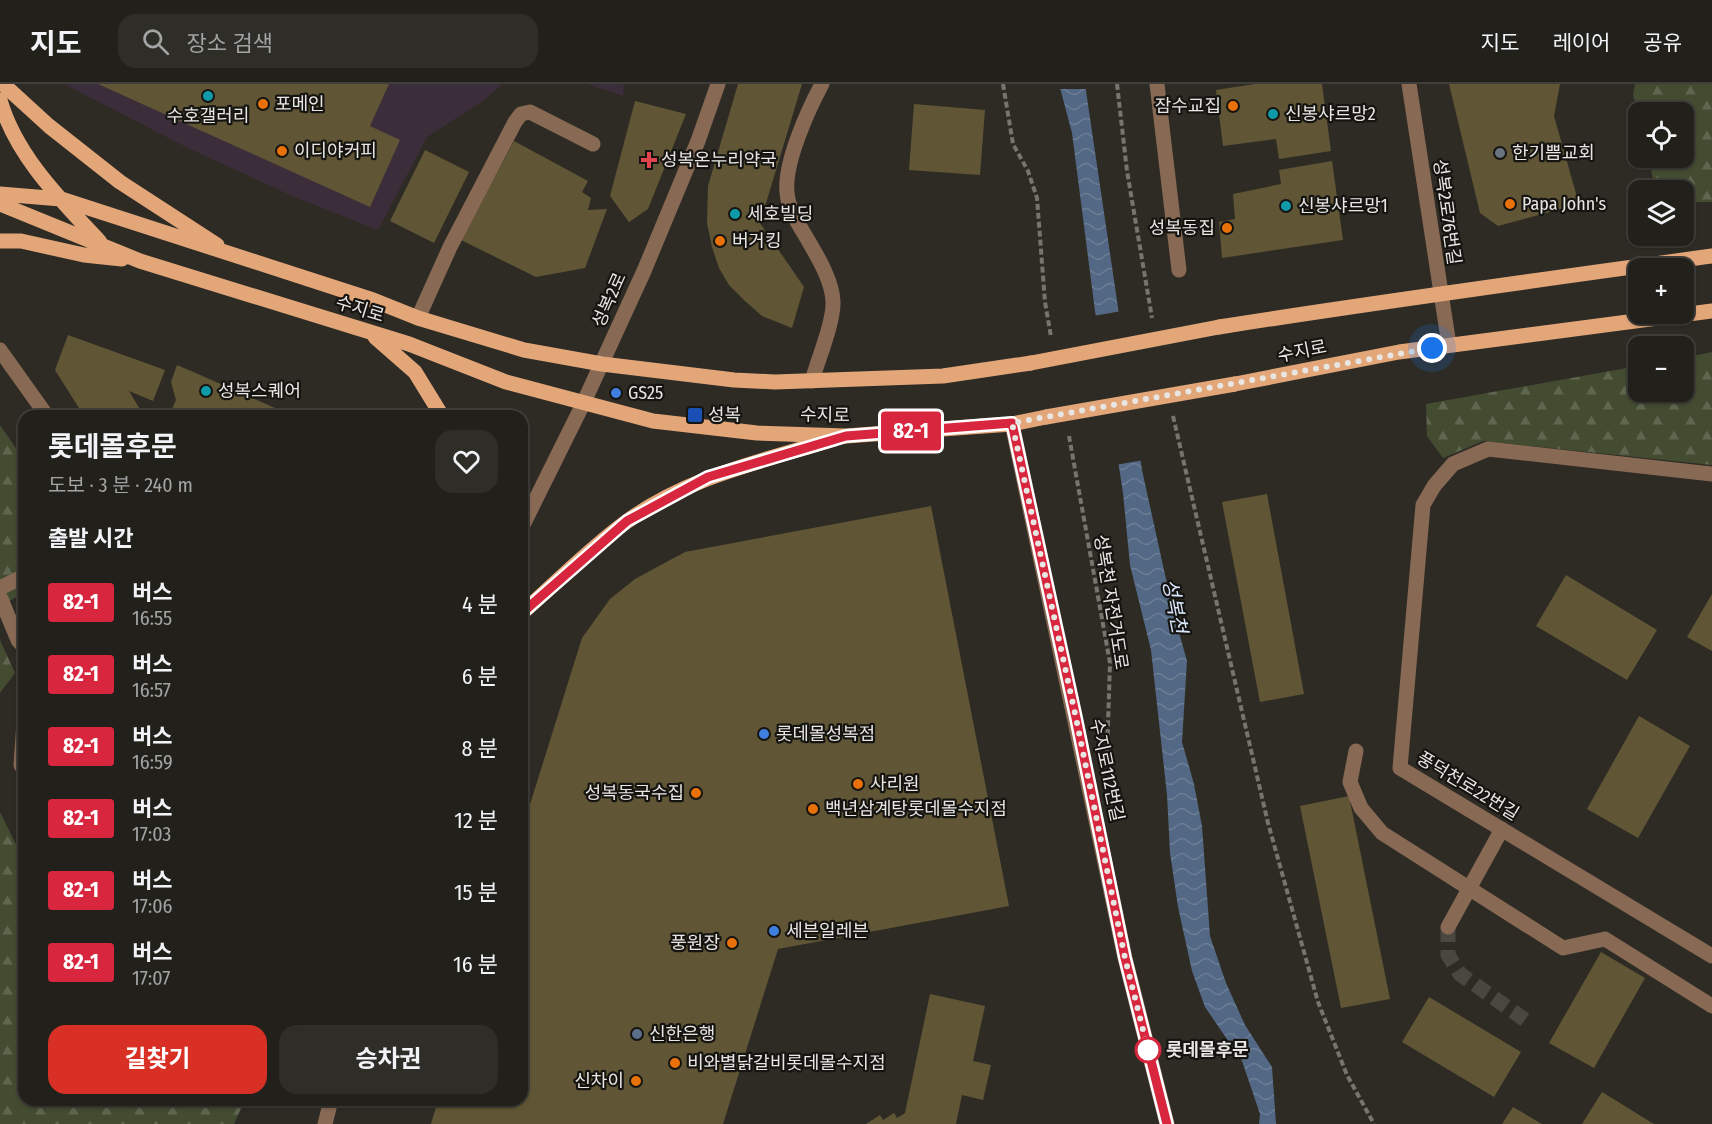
<!DOCTYPE html>
<html lang="ko">
<head>
<meta charset="utf-8">
<style>
	body { margin:0; font-family:"Fira Sans Condensed","Noto Sans KR",sans-serif; background:#2e2d28; color:#f1f3f6; height:100vh; display:flex; flex-direction:column; font-size:22px; white-space:nowrap }
	* { box-sizing:border-box; margin:0 }
	p { font-size:20px; color:#a2a3a3 }
	.icon { flex:none; width:33px; height:33px; fill:none; stroke:currentColor; stroke-width:2; stroke-linecap:round; stroke-linejoin:round }
	.map { position:relative; flex:1; overflow:hidden }
	.side { position:absolute; left:18px; top:326px; width:510px; height:696px; display:flex; flex-direction:column; background:#22201b; border-radius:18px; box-shadow:0 2px 4px #0004,0 0 0 2px #3f3e3a }
	.side>* { flex:none }
	.badge { padding:0 12px; border-radius:4px; font-size:21px; line-height:39px }
	.fabs { position:absolute; left:1628px; top:18px; display:grid; gap:12px }
	.fabs a { display:grid; place-items:center; width:66px; height:66px; border-radius:12px; background:#22201b; box-shadow:0 2px 4px #0004,0 0 0 2px #3f3e3a; font-size:30px }
	.you { position:absolute; width:30px; height:30px; margin:-15px; border:4px solid #fff; border-radius:50%; background:#1a73e8; box-shadow:0 0 0 9px #1a73e833 }
	.map>.badge { position:absolute; translate:-50% -50%; box-shadow:0 0 0 3px #fff }
	h2 { padding:0 30px; font-size:22px; line-height:54px }
	.round { display:grid; place-items:center; flex:none; width:63px; height:63px; border-radius:18px; background:#2e2d28 }
	.head { display:flex; align-items:center; justify-content:space-between; height:102px; padding:0 30px }
	h1 { font-size:28px; font-weight:700; line-height:45px }
	.cta { display:flex; gap:12px; margin-top:auto; padding:12px 30px }
	.cta a { flex:1; height:69px; border-radius:18px; background:#d93025; color:#fff; font-size:24px; font-weight:700; line-height:69px; text-align:center }
	.cta a+a { background:#2e2d28; color:#f1f3f6 }
	ul { padding:0; list-style:none }
	li { display:flex; align-items:center; gap:18px; height:72px; padding:0 30px }
	li div { flex:1 }
	li b { display:block; font-size:22px }
	li em { font-style:normal }
	li .badge { min-width:66px; font-weight:700; text-align:center }
	header { display:flex; align-items:center; gap:36px; box-sizing:border-box; height:84px; padding:0 30px; background:#22201b; border-bottom:2px solid #3f3e3a }
	header strong { font-size:28px }
	nav { display:flex; gap:33px; margin-inline-start:auto; font-size:21px }
	.search { width:420px; height:54px; background:#2e2d28; display:flex; align-items:center; gap:15px; box-sizing:border-box; padding:0 21px; border-radius:18px; color:#a2a3a3; font-size:22px }
	.map>svg:first-child { display:block }
	.commercial { fill:#3c2d3a }
	.forest { fill:url(#forest-firs) }
	.water { fill:url(#water-waves) }
	.pier { fill:#2e2b24 }
	.building { fill:#605635 }
	.lines { fill:none; stroke-linecap:round; stroke-linejoin:round }
	.minor-tunnel { stroke:#4a4740; stroke-width:15; stroke-dasharray:15 8; stroke-linecap:butt }
	.path { stroke:#77746e; stroke-width:4; stroke-dasharray:6 3; stroke-linecap:butt }
	.minor { stroke:#876954; stroke-width:15 }
	.major { stroke:#e3a679; stroke-width:15 }
	.major-bridge { stroke:#e3a679; stroke-width:15 }
	.line-casing { stroke:#fff; stroke-width:14 }
	.line { stroke:#d7263d; stroke-width:9 }
	.walk { stroke:#e8e6e2; stroke-width:6; stroke-dasharray:0 10.8 }
	.culture-dot { fill:#0f9aa8; stroke:#151411; stroke-width:2 }
	.food-dot { fill:#e8710a; stroke:#151411; stroke-width:2 }
	.worship-dot { fill:#6b7280; stroke:#151411; stroke-width:2 }
	.health-dot { fill:#e0444e; stroke:#151411; stroke-width:2 }
	.shop-dot { fill:#3f7fe0; stroke:#151411; stroke-width:2 }
	.transit-dot { fill:#1a4fb4; stroke:#151411; stroke-width:2 }
	.service-dot { fill:#5c6f8a; stroke:#151411; stroke-width:2 }
	.stop-dot { fill:#fff; stroke:#d7263d; stroke-width:3 }
	.labels { text-anchor:middle; dominant-baseline:central; stroke-width:4.5; stroke-linejoin:round; paint-order:stroke }
	.poi-label { font-size:18px; fill:#e8e6e2; stroke:#151411; text-anchor:start }
	.street-label { font-size:18px; fill:#e8e6e2; stroke:#151411 }
	.stop-label { font-size:18px; font-weight:bold; fill:#e8e6e2; stroke:#151411; text-anchor:start }
	.water-label { font-size:20px; font-style:italic; fill:#d6e5f9; stroke:#151411 }
</style>
</head>
<body>
<header>
<strong>지도</strong>
<div class="search"><svg class="icon" aria-label="search" viewBox="0 0 24 24"><circle cx="10" cy="10" r="6"/><path d="M15 15l6 6"/></svg>장소 검색</div>
<nav><a>지도</a><a>레이어</a><a>공유</a></nav>
</header>
<div class="map">
<svg width="1712" height="1040" viewBox="0 0 1712 1040">
	<defs>
		<pattern id="forest-firs" width="22" height="20" patternUnits="userSpaceOnUse" patternTransform="scale(1.5)"><rect width="22" height="20" fill="#434c31"/><path d="M5 1l3.5 6h-7zM16 11l3.5 6h-7z" fill="#5e664f"/></pattern>
		<pattern id="water-waves" width="16" height="10" patternUnits="userSpaceOnUse" patternTransform="scale(1.5)"><rect width="16" height="10" fill="#536884"/><path d="M0 5q4-4 8 0t8 0" fill="none" stroke="#6c7e95"/></pattern>
	</defs>
	<rect width="100%" height="100%" fill="#2e2b24"/>
	<path class="commercial" d="M 64,0 L 503,0 L 480,19 L 427,53 L 378,146 L 290,111 L 188,64 Z
		M 587,0 L 624,0 L 623,12 Z"/>
	<path class="forest" d="M 1635,0 L 1712,0 L 1712,118 L 1683,118 L 1683,106 L 1655,106 L 1649,74 L 1683,74 L 1683,28 L 1638,28 L 1638,30 L 1633,11 Z
		M 1712,268 L 1712,381 L 1483,357 L 1443,374 L 1427,352 L 1426,320 L 1638,282 L 1638,308 L 1683,308 L 1683,274 Z
		M 0,341 L 24,376 L 24,509 L 0,522 Z
		M 0,556 L 15,589 L 0,609 Z
		M 0,728 L 24,777 L 24,1016 L 245,1016 L 234,1040 L 0,1040 Z"/>
	<path class="water" d="M 1059,0 L 1085,0 L 1142,386 L 1173,527 L 1187,577 L 1182,658 L 1194,700 L 1202,742 L 1210,852 L 1226,899 L 1245,941 L 1272,983 L 1276,1040 L 1259,1040 L 1260,1030 L 1242,977 L 1205,923 L 1192,887 L 1178,823 L 1170,769 L 1167,711 L 1151,566 L 1130,481 L 1123,409 L 1095,227 L 1072,49 Z"/>
	<path class="pier" d="M 1056,0 L 1088,0 L 1089,5 L 1057,5 Z
		M 1122,227 L 1144,376 L 1115,381 L 1093,232 Z"/>
	<path class="building" d="M 98,0 L 389,0 L 370,42 L 400,56 L 370,123 Z
		M 738,0 L 802,0 L 760,139 L 804,203 L 792,244 L 762,232 L 745,217 L 729,201 L 719,184 L 712,163 L 707,139 L 708,102 Z
		M 1255,0 L 1322,0 L 1331,67 L 1279,75 L 1276,55 L 1223,62 L 1216,6 Z
		M 1449,0 L 1560,0 L 1554,32 L 1579,120 L 1498,142 L 1480,129 Z
		M 635,17 L 686,30 L 648,125 L 629,138 L 610,112 Z
		M 914,20 L 985,26 L 980,91 L 909,86 Z
		M 514,57 L 588,97 L 582,108 L 591,114 L 588,126 L 607,125 L 585,184 L 536,193 L 461,156 Z
		M 425,66 L 469,88 L 434,159 L 390,137 Z
		M 1332,77 L 1343,156 L 1222,174 L 1219,138 L 1235,135 L 1233,110 L 1281,100 L 1279,86 Z
		M 68,251 L 165,286 L 153,317 L 129,307 L 144,332 L 84,332 L 55,286 Z
		M 177,281 L 198,290 L 293,332 L 169,332 L 176,316 L 171,298 Z
		M 1267,410 L 1304,610 L 1260,618 L 1222,418 Z
		M 931,422 L 1009,822 L 778,865 L 723,1040 L 431,1040 L 438,1016 L 522,1016 L 522,746 L 582,554 L 610,515 L 635,495 L 685,468 Z
		M 1566,491 L 1657,546 L 1627,596 L 1536,542 Z
		M 1712,510 L 1712,567 L 1687,553 Z
		M 1639,632 L 1690,662 L 1638,754 L 1587,725 Z
		M 1349,712 L 1390,915 L 1341,924 L 1300,722 Z
		M 1601,868 L 1645,894 L 1594,984 L 1549,959 Z
		M 930,910 L 985,922 L 973,977 L 991,981 L 983,1016 L 962,1011 L 956,1040 L 866,1040 L 880,1031 L 883,1036 L 894,1029 L 897,1034 L 905,1029 Z
		M 1429,913 L 1521,968 L 1494,1013 L 1402,958 Z
		M 1602,1008 L 1649,1037 L 1654,1040 L 1582,1040 Z
		M 1513,1023 L 1542,1040 L 1502,1040 Z"/>
	<g class="lines">
		<path class="minor-tunnel" d="M 1448,843 L 1448,871 L 1460,890 L 1528,938"/>
		<path class="path" d="M 1003,0 L 1013,60 L 1028,87 L 1037,114 L 1045,218 L 1051,253
			M 1117,0 L 1127,87 L 1152,234
			M 1173,332 L 1268,739 L 1318,918 L 1347,991 L 1374,1040
			M 1069,352 L 1110,579 L 1107,671"/>
		<path class="minor" d="M 1157,0 L 1179,186
			M 1409,0 L 1449,261
			M 418,234 L 450,163 L 515,38 L 521,30 L 530,28 L 593,60
			M 0,266 L 47,332
			M 812,297 C 818,275 834,238 833,217 C 832,197 819,175 809,158 C 800,142 788,126 787,108 C 784,79 808,26 822,0
			M 1012,340 L 1125,874 L 1167,1040
			M 1712,390 L 1488,365 L 1453,380 L 1434,402 L 1423,421 L 1400,684 L 1712,872
			M 522,443 L 583,320 L 644,187 L 698,57 L 718,0
			M 0,504 L 24,492
			M 0,513 L 18,556 L 24,563
			M 24,638 L 21,681 L 24,687
			M 1356,667 L 1350,698 L 1361,724 L 1382,749 L 1563,864 L 1605,855 L 1712,922
			M 1448,843 L 1502,745
			M 325,1040 L 331,1016"/>
		<path class="major" d="M 3,0 L 49,42 L 120,98 L 217,161
			M 0,16 C 16,72 61,116 100,158
			M 0,110 L 61,115 L 373,216 L 418,234 L 524,266 L 602,280 L 734,296 L 775,298 L 943,292 L 1031,279
			M 0,120 L 140,177 L 409,260 L 506,298 L 653,337 L 757,349 L 846,352 L 1012,340 L 1046,333
			M 0,157 L 21,157 L 84,171 L 122,175
			M 1219,243 C 1383,217 1547,195 1712,172
			M 375,253 L 415,288 L 442,332
			M 1235,300 L 1399,268 L 1712,227
			M 522,529 C 556,499 589,465 626,438 C 687,393 763,377 834,355"/>
		<path class="major-bridge" d="M 1031,279 L 1219,243
			M 1046,333 L 1235,300"/>
	</g>
	<g class="lines">
		<g class="line-casing">
			<path id="line" d="M 522,529 L 627,437 L 708,393 L 846,352 L 1012,339 L 1076,634 L 1125,874 L 1167,1040"/>
		</g>
		<use href="#line" class="line"/>
		<path class="walk" d="M 1148,966 L 1125,874 L 1076,634 L 1012,339 L 1432,264"/>
	</g>
	<g class="culture-dot">
		<circle cx="208" cy="12" r="6"/>
		<circle cx="1273" cy="30" r="6"/>
		<circle cx="1286" cy="122" r="6"/>
		<circle cx="735" cy="130" r="6"/>
		<circle cx="206" cy="307" r="6"/>
	</g>
	<g class="food-dot">
		<circle cx="263" cy="20" r="6"/>
		<circle cx="1233" cy="22" r="6"/>
		<circle cx="282" cy="67" r="6"/>
		<circle cx="1510" cy="120" r="6"/>
		<circle cx="1227" cy="144" r="6"/>
		<circle cx="720" cy="157" r="6"/>
		<circle cx="858" cy="700" r="6"/>
		<circle cx="696" cy="709" r="6"/>
		<circle cx="813" cy="725" r="6"/>
		<circle cx="732" cy="859" r="6"/>
		<circle cx="675" cy="979" r="6"/>
		<circle cx="636" cy="997" r="6"/>
	</g>
	<circle class="worship-dot" cx="1500" cy="69" r="6"/>
	<path class="health-dot" d="M646 67h6v6h6v6h-6v6h-6v-6h-6v-6h6z"/>
	<g class="shop-dot">
		<circle cx="616" cy="309" r="6"/>
		<circle cx="764" cy="650" r="6"/>
		<circle cx="774" cy="847" r="6"/>
	</g>
	<rect class="transit-dot" x="687" y="323" width="16" height="16" rx="3"/>
	<circle class="service-dot" cx="637" cy="950" r="6"/>
	<circle class="stop-dot" cx="1148" cy="966" r="12"/>
	<g class="labels">
		<g class="poi-label">
			<text x="275" y="20">포메인</text>
			<text x="1221" y="22" text-anchor="end">잠수교집</text>
			<text x="1285" y="30">신봉샤르망2</text>
			<text x="208" y="32" text-anchor="middle">수호갤러리</text>
			<text x="294" y="67">이디야커피</text>
			<text x="1512" y="69">한기쁨교회</text>
			<text x="661" y="76">성복온누리약국</text>
			<text x="1522" y="120">Papa John's</text>
			<text x="1298" y="122">신봉샤르망1</text>
			<text x="747" y="130">세호빌딩</text>
			<text x="1215" y="144" text-anchor="end">성복동집</text>
			<text x="732" y="157">버거킹</text>
			<text x="218" y="307">성복스퀘어</text>
			<text x="628" y="309">GS25</text>
			<text x="708" y="331">성복</text>
			<text x="776" y="650">롯데몰성복점</text>
			<text x="870" y="700">사리원</text>
			<text x="684" y="709" text-anchor="end">성복동국수집</text>
			<text x="825" y="725">백년삼계탕롯데몰수지점</text>
			<text x="786" y="847">세븐일레븐</text>
			<text x="720" y="859" text-anchor="end">풍원장</text>
			<text x="649" y="950">신한은행</text>
			<text x="687" y="979">비와별닭갈비롯데몰수지점</text>
			<text x="624" y="997" text-anchor="end">신차이</text>
		</g>
		<g class="street-label">
			<text transform="translate(1447 128) rotate(82)">성복2로76번길</text>
			<text transform="translate(609 216) rotate(-66)">성복2로</text>
			<text transform="translate(360 225) rotate(17)">수지로</text>
			<text transform="translate(1302 267) rotate(-11)">수지로</text>
			<text transform="translate(825 331) rotate(1)">수지로</text>
			<text transform="translate(1111 518) rotate(81)">성복천 자전거도로</text>
			<text transform="translate(1107 686) rotate(78)">수지로112번길</text>
			<text transform="translate(1468 702) rotate(31)">풍덕천로22번길</text>
		</g>
		<g class="stop-label">
			<text x="1166" y="966">롯데몰후문</text>
		</g>
		<g class="water-label">
			<text transform="translate(1175 522) rotate(79)">성복천</text>
		</g>
	</g>
</svg>
<div class="fabs">
<a><svg class="icon" aria-label="locate" viewBox="0 0 24 24"><circle cx="12" cy="12" r="6"/><path d="M12 2v4M12 18v4M2 12h4M18 12h4"/></svg></a>
<a><svg class="icon" aria-label="layers" viewBox="0 0 24 24"><path d="M12 4l9 5-9 5-9-5zM3 14l9 5 9-5"/></svg></a>
<a>+</a>
<a>−</a>
</div>
<div class="you" style="left:1432px;top:264px"></div>
<b class="badge" style="left:911px;top:347px;background:#d7263d;color:#fff">82-1</b>
<section class="side">
<div class="head"><div><h1>롯데몰후문</h1><p>도보 · 3 분 · 240 m</p></div><a class="round"><svg class="icon" aria-label="heart" viewBox="0 0 24 24"><path d="M12 20l-8-8c-3-5 5-10 8-4 3-6 11-1 8 4z"/></svg></a></div>
<h2>출발 시간</h2>
<ul>
<li><span class="badge" style="background:#d7263d;color:#fff">82-1</span><div><b>버스</b><p>16:55</p></div><em>4 분</em></li>
<li><span class="badge" style="background:#d7263d;color:#fff">82-1</span><div><b>버스</b><p>16:57</p></div><em>6 분</em></li>
<li><span class="badge" style="background:#d7263d;color:#fff">82-1</span><div><b>버스</b><p>16:59</p></div><em>8 분</em></li>
<li><span class="badge" style="background:#d7263d;color:#fff">82-1</span><div><b>버스</b><p>17:03</p></div><em>12 분</em></li>
<li><span class="badge" style="background:#d7263d;color:#fff">82-1</span><div><b>버스</b><p>17:06</p></div><em>15 분</em></li>
<li><span class="badge" style="background:#d7263d;color:#fff">82-1</span><div><b>버스</b><p>17:07</p></div><em>16 분</em></li>
</ul>
<div class="cta"><a>길찾기</a><a>승차권</a></div>
</section>
</div>
</body>
</html>
